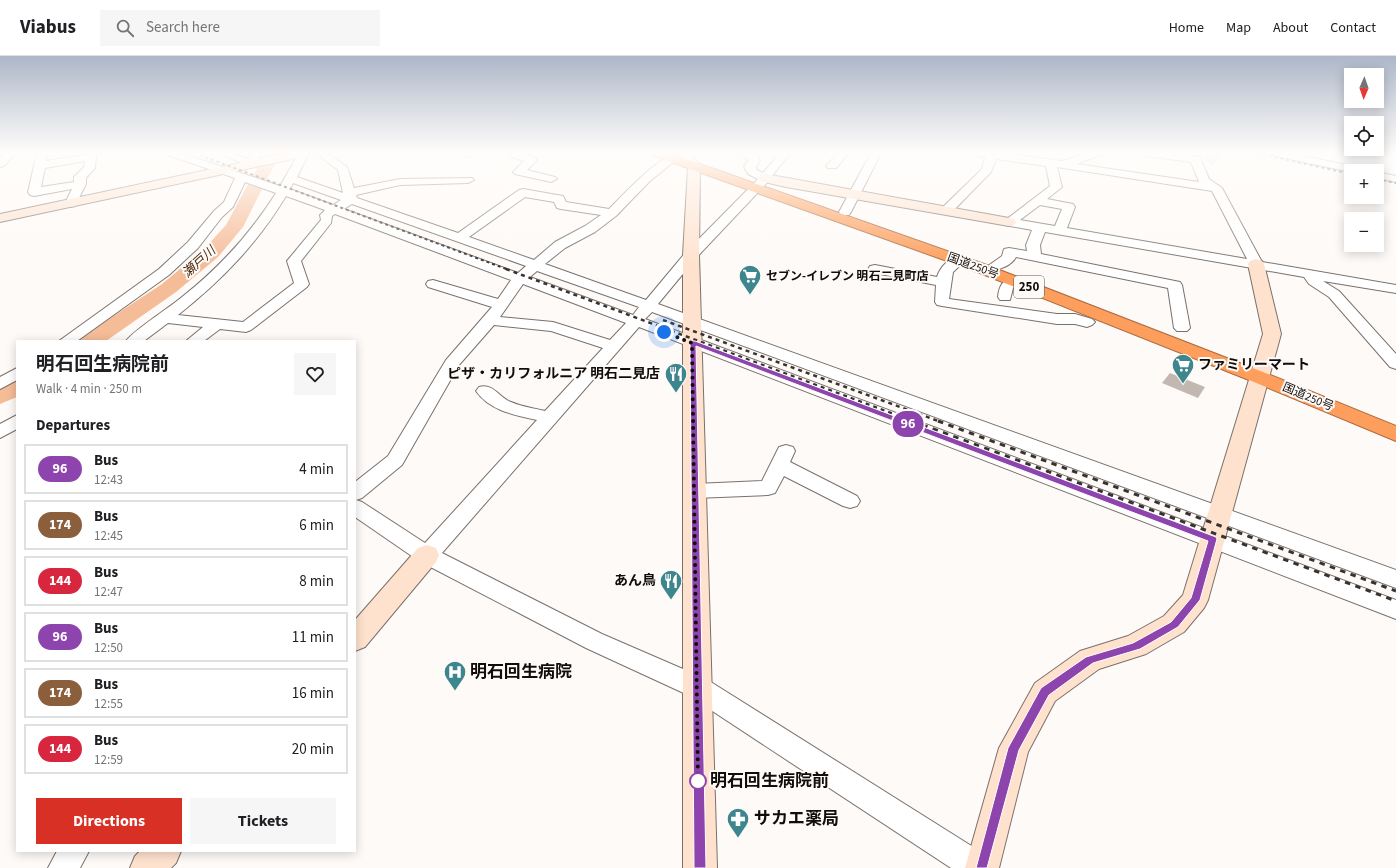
<!DOCTYPE html>
<html lang="en">
<head>
<meta charset="utf-8">
<style>
	body { margin:0; font-family:"Source Sans 3","Noto Sans JP",sans-serif; background:#f6f6f6; color:#202124; height:100vh; display:flex; flex-direction:column; font-size:15px; white-space:nowrap }
	* { box-sizing:border-box; margin:0 }
	p { font-size:13px; color:#757577 }
	.icon { flex:none; width:22px; height:22px; fill:none; stroke:currentColor; stroke-width:2; stroke-linecap:round; stroke-linejoin:round }
	.map { position:relative; flex:1; overflow:hidden }
	.panel { position:absolute; left:16px; top:284px; width:340px; height:512px; display:flex; flex-direction:column; background:#fff; border-radius:0px; box-shadow:0 2px 10px #0003 }
	.panel>* { flex:none }
	.badge { padding:0 8px; border-radius:13px; font-size:14px; line-height:26px }
	.needle { width:26px; rotate:182deg }
	.buttons { position:absolute; left:1344px; top:12px; display:grid; gap:8px }
	.buttons a { display:grid; place-items:center; width:40px; height:40px; border-radius:0px; background:#fff; box-shadow:0 2px 10px #0003; font-size:20px }
	.you { position:absolute; width:20px; height:20px; margin:-10px; border:3px solid #fff; border-radius:50%; background:#1a73e8; box-shadow:0 0 0 6px #1a73e833 }
	.map>.badge { position:absolute; translate:-50% -50%; box-shadow:0 0 0 2px #fff }
	h2 { padding:0 20px; font-size:15px; line-height:36px }
	.round { display:grid; place-items:center; flex:none; width:42px; height:42px; border-radius:0px; background:#f6f6f6 }
	.head { display:flex; align-items:center; justify-content:space-between; height:68px; padding:0 20px }
	h1 { font-size:19px; font-weight:700; line-height:30px }
	.button { display:flex; gap:8px; margin-top:auto; padding:8px 20px }
	.button a { flex:1; height:46px; border-radius:0px; background:#d93025; color:#fff; font-size:16px; font-weight:700; line-height:46px; text-align:center }
	.button a+a { background:#f6f6f6; color:#202124 }
	ul { padding:0; list-style:none }
	li { display:flex; align-items:center; gap:12px; height:50px; margin:0 8px 6px; padding:0 12px; border:2px solid #e0e0e0; border-radius:0px }
	li div { flex:1 }
	li b { display:block; font-size:15px }
	li em { font-style:normal }
	li .badge { min-width:44px; font-weight:700; text-align:center }
	header { display:flex; align-items:center; gap:24px; box-sizing:border-box; height:56px; padding:0 20px; background:#fff; border-bottom:1px solid #e0e0e0 }
	header strong { font-size:19px }
	nav { display:flex; gap:22px; margin-inline-start:auto; font-size:14px }
	.search { width:280px; height:36px; background:#f6f6f6; display:flex; align-items:center; gap:10px; box-sizing:border-box; padding:0 14px; border-radius:0px; color:#757577; font-size:15px }
	.map>svg:first-child { display:block }
	.lines { fill:none; stroke-linecap:round; stroke-linejoin:round }
	.river { fill:#f5bc98; fill-rule:evenodd }
	.building { fill:#c2b8b1 }
	.street-tunnel { stroke:#dad6d4; stroke-width:12; stroke-dasharray:12 6; stroke-linecap:butt }
	.street-casing { stroke:#7b716b; stroke-width:2 }
	.secondary-casing { stroke:#7b716b; stroke-width:2 }
	.highway-casing { stroke:#aa6b40; stroke-width:2 }
	.street { fill:#fff; fill-rule:evenodd }
	.secondary { fill:#fee2ce; fill-rule:evenodd }
	.highway { fill:#fd9e5c; fill-rule:evenodd }
	.rail-far2 { stroke:#363331; stroke-width:2; stroke-dasharray:3 3; stroke-linecap:butt }
	.rail-far1 { stroke:#363331; stroke-width:2.5; stroke-dasharray:4 4; stroke-linecap:butt }
	.rail { stroke:#363331; stroke-width:3; stroke-dasharray:5.5 5.5; stroke-linecap:butt }
	.line { fill:#8e44ad; stroke:#fff }
	.walk { stroke:#100d0b; stroke-width:4; stroke-dasharray:0 7.2 }
	.stop-dot { fill:#fff; stroke:#8e44ad; stroke-width:2 }
	.labels { text-anchor:middle; dominant-baseline:central; stroke-width:4; stroke-linejoin:round; paint-order:stroke }
	.far-street-label { font-size:12px; fill:#100d0b; stroke:#fefaf7 }
	.far-poi-label { font-size:12px; font-weight:bold; fill:#100d0b; stroke:#fefaf7; text-anchor:start }
	.far-water-label { font-size:13px; font-style:italic; fill:#421f03; stroke:#fefaf7 }
	.shield { fill:#fefaf7; stroke:#575452; stroke-width:1 }
	.shield-label { font-size:13px; font-weight:bold; fill:#100d0b }
	.poi-label { font-size:14px; font-weight:bold; fill:#100d0b; stroke:#fefaf7; text-anchor:end }
	.near-poi-label { font-size:17px; font-weight:bold; fill:#100d0b; stroke:#fefaf7; text-anchor:start }
	.near-stop-label { font-size:17px; font-weight:bold; fill:#100d0b; stroke:#fefaf7; text-anchor:start }
</style>
</head>
<body>
<header>
<strong>Viabus</strong>
<div class="search"><svg class="icon" aria-label="search" viewBox="0 0 24 24"><circle cx="10" cy="10" r="6"/><path d="M15 15l6 6"/></svg>Search here</div>
<nav><a>Home</a><a>Map</a><a>About</a><a>Contact</a></nav>
</header>
<div class="map">
<svg width="1396" height="812" viewBox="0 0 1396 812">
	<rect width="100%" height="100%" fill="#fefaf7"/>
	<g class="lines">
		<path class="river" d="M 267,97 L 283,97 L 270,117 L 243,171 L 218,201 L 176,236 L 106,285 L 79,285 L 83,280 L 162,228 L 204,193 L 226,169 L 254,117 Z
			M 17,322 L 17,341 L 0,348 L 0,329 Z"/>
	</g>
	<path class="building" d="M 1170,317 L 1205,331 L 1198,342 L 1162,327 Z"/>
	<g class="lines">
		<path class="street-tunnel" d="M 1208,106 L 1216,97"/>
		<g class="street-casing">
			<path id="street" d="M 5,97 L 16,97 L 4,110 L 0,111 L 0,102 Z
				M 37,97 L 47,97 L 46,105 L 91,98 L 95,99 L 96,101 L 95,112 L 86,122 L 86,128 L 75,150 L 71,151 L 65,147 L 72,133 L 34,140 L 30,139 L 28,136 ZM 85,105 L 84,111 L 74,121 L 74,126 L 41,131 L 45,112 Z
				M 167,97 L 181,97 L 280,130 L 299,97 L 309,97 L 297,121 L 343,137 L 338,114 L 316,97 L 327,97 L 347,111 L 354,132 L 400,123 L 472,122 L 474,124 L 468,127 L 400,129 L 356,139 L 357,142 L 458,177 L 519,134 L 523,133 L 563,140 L 566,146 L 609,153 C 620,142 662,96 676,100 L 677,102 L 676,104 L 650,125 L 616,160 L 595,176 L 565,192 L 545,208 L 646,244 L 686,196 L 758,123 L 748,118 L 744,110 L 749,104 L 740,99 L 739,97 C 748,97 757,95 760,105 L 756,111 L 757,114 L 763,117 L 780,97 L 790,97 L 765,129 L 696,202 L 658,248 L 1396,514 L 1396,532 L 652,256 L 645,263 L 1396,544 L 1396,563 L 639,271 L 442,497 L 602,578 L 706,623 L 989,801 L 993,812 L 951,812 L 688,639 L 586,592 L 419,505 L 355,461 L 355,426 L 388,400 L 446,304 L 492,251 L 428,231 L 426,228 L 428,225 L 433,224 L 498,243 L 511,224 L 335,158 L 332,160 L 331,167 L 301,205 L 309,228 L 307,231 L 251,274 L 246,276 L 220,273 L 204,285 L 186,285 L 203,271 L 168,267 L 144,285 L 126,285 C 134,274 169,252 182,241 C 220,211 250,178 276,137 L 245,126 L 233,151 L 222,161 L 198,192 L 169,219 L 77,285 L 59,285 L 159,213 L 188,186 L 214,155 L 224,146 L 235,122 L 168,99 ZM 293,127 L 341,144 L 333,149 L 290,133 ZM 286,140 L 325,154 L 320,159 L 321,164 L 287,205 L 294,227 L 243,266 L 178,259 C 222,224 257,188 286,140 ZM 525,141 L 554,146 L 557,152 L 561,153 L 601,159 L 585,170 L 555,186 L 534,204 L 469,181 ZM 352,148 L 526,210 L 518,217 L 344,153 ZM 537,215 L 639,251 L 633,259 L 530,221 ZM 523,228 L 626,267 L 610,284 L 553,266 L 500,261 ZM 494,269 L 551,275 L 603,292 L 545,355 C 534,352 522,351 511,346 C 499,342 494,327 479,331 L 476,335 C 490,355 515,359 537,364 L 425,487 L 362,446 L 356,444 L 362,442 L 402,409 L 459,309 Z
				M 220,97 L 233,97 L 248,103 L 252,97 L 262,97 L 254,110 L 250,111 Z
				M 463,97 L 473,97 L 473,98 L 468,101 L 464,100 Z
				M 511,97 C 520,97 531,97 537,104 L 527,114 L 555,121 L 557,123 L 551,126 L 515,118 L 513,116 L 524,105 L 511,101 L 510,99 Z
				M 838,97 L 849,97 L 836,112 L 828,112 L 826,110 Z
				M 871,97 L 881,97 L 851,156 L 849,159 L 841,159 L 839,156 Z
				M 974,97 L 1000,97 L 1062,105 L 1087,97 L 1101,97 L 1100,99 L 1077,108 L 1199,126 L 1191,106 L 1146,100 L 1141,97 L 1170,97 L 1200,101 L 1209,123 L 1222,132 L 1262,206 L 1396,229 L 1396,237 L 1323,225 L 1339,235 L 1396,298 L 1396,313 L 1390,311 L 1329,241 L 1309,228 L 1304,221 L 1045,176 L 1040,189 L 1041,198 L 1180,226 L 1182,229 L 1190,272 L 1187,275 L 1177,275 L 1174,272 L 1168,232 L 1016,201 C 1012,209 999,215 990,213 L 988,210 L 1002,200 L 1004,193 L 1009,192 L 1027,195 L 1026,189 L 1032,174 L 1005,169 L 1003,166 L 1050,130 L 1046,110 L 996,103 L 991,116 L 950,158 L 942,158 L 940,155 L 942,152 L 982,113 L 985,101 L 975,99 ZM 1057,111 L 1212,135 L 1247,203 L 1067,172 L 1075,151 L 1073,148 L 1047,143 L 1062,131 ZM 1040,149 L 1062,153 L 1055,170 L 1020,164 Z
				M 1270,97 L 1289,97 L 1361,112 L 1367,115 L 1351,116 L 1275,100 Z
				M 1377,116 L 1396,120 L 1396,126 L 1377,122 Z
				M 959,200 L 964,201 L 966,204 L 953,216 L 949,243 L 1057,258 L 1075,258 L 1092,263 L 1095,266 L 1092,269 L 1087,271 L 1075,268 L 1057,268 L 942,250 L 937,249 L 935,246 L 936,229 L 875,217 L 870,216 L 868,213 L 870,210 L 875,209 L 937,221 C 940,211 949,202 959,200 Z
				M 1013,221 L 1018,222 L 1020,225 L 1013,232 L 1010,244 L 1000,244 L 998,241 C 999,231 1002,224 1013,221 Z
				M 17,312 L 17,324 L 0,333 L 0,321 Z
				M 17,359 L 17,373 L 0,382 L 0,368 Z
				M 786,389 L 793,391 L 795,395 L 790,406 L 857,440 L 860,445 L 857,450 L 850,452 L 843,450 L 784,420 L 775,437 L 768,439 L 695,442 L 688,440 L 685,435 L 688,430 L 695,428 L 762,425 L 779,391 Z
				M 57,795 L 89,795 L 80,812 L 48,812 Z"/>
		</g>
		<g class="secondary-casing">
			<path id="secondary" d="M 286,97 L 308,97 L 302,101 L 0,166 L 0,158 Z
				M 680,97 L 692,97 L 692,100 L 700,110 L 699,199 L 717,812 L 683,812 L 683,199 L 688,111 L 680,101 Z
				M 765,118 L 1009,162 L 1014,163 L 1016,166 L 1014,169 L 1009,170 L 786,131 L 760,125 L 758,122 L 760,119 Z
				M 1256,203 L 1262,205 L 1264,208 L 1281,278 L 1208,544 L 1204,552 L 1184,576 L 1146,598 L 1099,613 L 1055,645 L 1028,696 L 999,812 L 965,812 L 999,692 L 1035,627 L 1080,595 L 1128,580 L 1164,560 L 1183,539 L 1263,278 L 1248,208 L 1250,205 Z
				M 427,489 L 436,492 L 439,499 L 436,506 L 365,591 L 355,595 L 355,564 L 418,492 Z
				M 140,795 L 181,795 L 176,807 L 171,812 L 130,812 L 135,800 Z"/>
		</g>
		<g class="highway-casing">
			<path id="highway" d="M 652,97 L 669,97 L 984,208 L 1268,318 L 1396,370 L 1396,385 L 1254,326 L 972,214 L 654,100 Z"/>
		</g>
		<use href="#street" class="street"/>
		<use href="#secondary" class="secondary"/>
		<use href="#highway" class="highway"/>
		<path class="rail-far2" d="M 194,97 L 509,214
			M 1257,97 L 1351,118
			M 1377,123 L 1396,127"/>
		<path class="rail-far1" d="M 506,213 L 915,366
			M 663,264 L 941,366"/>
		<path class="rail" d="M 912,365 L 1396,545
			M 938,365 L 1396,535"/>
	</g>
	<linearGradient id="sky" x2="0" y2="1"><stop stop-color="#adb7c8"/><stop offset="0.46" stop-color="#fffdfb"/><stop offset="1" stop-color="#fffdfb" stop-opacity="0"/></linearGradient>
	<rect width="1396" height="210" fill="url(#sky)"/>
	<path class="line" d="M 690,285 L 695,285 L 1216,481 L 1217,483 L 1200,544 L 1178,571 L 1140,593 L 1093,607 L 1049,639 L 1019,694 L 987,812 L 976,812 L 1008,692 L 1041,632 L 1086,601 L 1133,587 L 1171,566 L 1191,542 L 1208,485 L 696,290 L 706,812 L 694,812 Z"/>
	<g class="lines">
		<path class="walk" d="M 664,276 L 692,287 L 698,725"/>
	</g>
	<defs>
		<g id="supermarket-pin" transform="scale(1.15)"><path d="M0 17L-7.5 6A9.5 9.5 0 1 1 7.5 6Z" fill="#3e868d" stroke="#fefaf7"/><path d="M-6-5.5h2.5l.6 2H6L4.5 2H-2.5L-4.4-4H-6ZM-1.5 3.2a1.3 1.3 0 1 0 .1 0ZM3 3.2a1.3 1.3 0 1 0 .1 0Z" fill="#fff"/></g>
		<g id="restaurant-pin" transform="scale(1.15)"><path d="M0 17L-7.5 6A9.5 9.5 0 1 1 7.5 6Z" fill="#3e868d" stroke="#fefaf7"/><path d="M-5-6h1v4h1v-4h1v4h1v-4h1v5L-1.5 .5V6h-2V.5L-5-1ZM5-6V6H3V1.5H1.5Q1.5-4 5-6Z" fill="#fff"/></g>
		<g id="hospital-pin" transform="scale(1.15)"><path d="M0 17L-7.5 6A9.5 9.5 0 1 1 7.5 6Z" fill="#3e868d" stroke="#fefaf7"/><path d="M-5-5h3v3.5h4V-5h3V5h-3V1.5h-4V5h-3Z" fill="#fff"/></g>
		<g id="pharmacy-pin" transform="scale(1.15)"><path d="M0 17L-7.5 6A9.5 9.5 0 1 1 7.5 6Z" fill="#3e868d" stroke="#fefaf7"/><path d="M-2-6h4v4h4v4h-4v4h-4v-4h-4v-4h4Z" fill="#fff"/></g>
	</defs>
	<g fill-rule="evenodd">
		<use href="#supermarket-pin" x="750" y="220"/>
		<use href="#supermarket-pin" x="1183" y="309"/>
		<use href="#restaurant-pin" x="676" y="318"/>
		<use href="#restaurant-pin" x="671" y="525"/>
		<use href="#hospital-pin" x="455" y="616"/>
		<use href="#pharmacy-pin" x="738" y="763"/>
	</g>
	<circle class="stop-dot" cx="698" cy="725" r="8"/>
	<g class="labels">
		<g class="far-street-label">
			<text transform="translate(973 210) rotate(20)">国道250号</text>
			<text transform="translate(1308 341) rotate(23)">国道250号</text>
		</g>
		<g class="far-poi-label">
			<text x="766" y="220">セブン-イレブン 明石二見町店</text>
		</g>
		<g class="far-water-label">
			<text transform="translate(199 206) rotate(-42)">瀬戸川</text>
		</g>
		<rect class="shield" x="1014" y="220" width="30" height="22" rx="3"/>
		<g class="shield-label">
			<text x="1029" y="231">250</text>
		</g>
		<g class="poi-label">
			<text x="1198" y="309" text-anchor="start">ファミリーマート</text>
			<text x="660" y="318">ピザ・カリフォルニア 明石二見店</text>
			<text x="656" y="525">あん鳥</text>
		</g>
		<g class="near-poi-label">
			<text x="470" y="616">明石回生病院</text>
			<text x="754" y="763">サカエ薬局</text>
		</g>
		<g class="near-stop-label">
			<text x="710" y="725">明石回生病院前</text>
		</g>
	</g>
</svg>
<div class="buttons">
<a><svg class="needle" viewBox="-14 -14 28 28"><path d="M0-13l5 13h-10z" fill="#e53935"/><path d="M0 13l5-13h-10z" fill="#757577"/></svg></a>
<a><svg class="icon" aria-label="locate" viewBox="0 0 24 24"><circle cx="12" cy="12" r="6"/><path d="M12 2v4M12 18v4M2 12h4M18 12h4"/></svg></a>
<a>+</a>
<a>−</a>
</div>
<div class="you" style="left:664px;top:276px"></div>
<b class="badge" style="left:908px;top:368px;background:#8e44ad;color:#fff">96</b>
<section class="panel">
<div class="head"><div><h1>明石回生病院前</h1><p>Walk · 4 min · 250 m</p></div><a class="round"><svg class="icon" aria-label="heart" viewBox="0 0 24 24"><path d="M12 20l-8-8c-3-5 5-10 8-4 3-6 11-1 8 4z"/></svg></a></div>
<h2>Departures</h2>
<ul>
<li><span class="badge" style="background:#8e44ad;color:#fff">96</span><div><b>Bus</b><p>12:43</p></div><em>4 min</em></li>
<li><span class="badge" style="background:#8b5e3c;color:#fff">174</span><div><b>Bus</b><p>12:45</p></div><em>6 min</em></li>
<li><span class="badge" style="background:#d7263d;color:#fff">144</span><div><b>Bus</b><p>12:47</p></div><em>8 min</em></li>
<li><span class="badge" style="background:#8e44ad;color:#fff">96</span><div><b>Bus</b><p>12:50</p></div><em>11 min</em></li>
<li><span class="badge" style="background:#8b5e3c;color:#fff">174</span><div><b>Bus</b><p>12:55</p></div><em>16 min</em></li>
<li><span class="badge" style="background:#d7263d;color:#fff">144</span><div><b>Bus</b><p>12:59</p></div><em>20 min</em></li>
</ul>
<div class="button"><a>Directions</a><a>Tickets</a></div>
</section>
</div>
</body>
</html>
